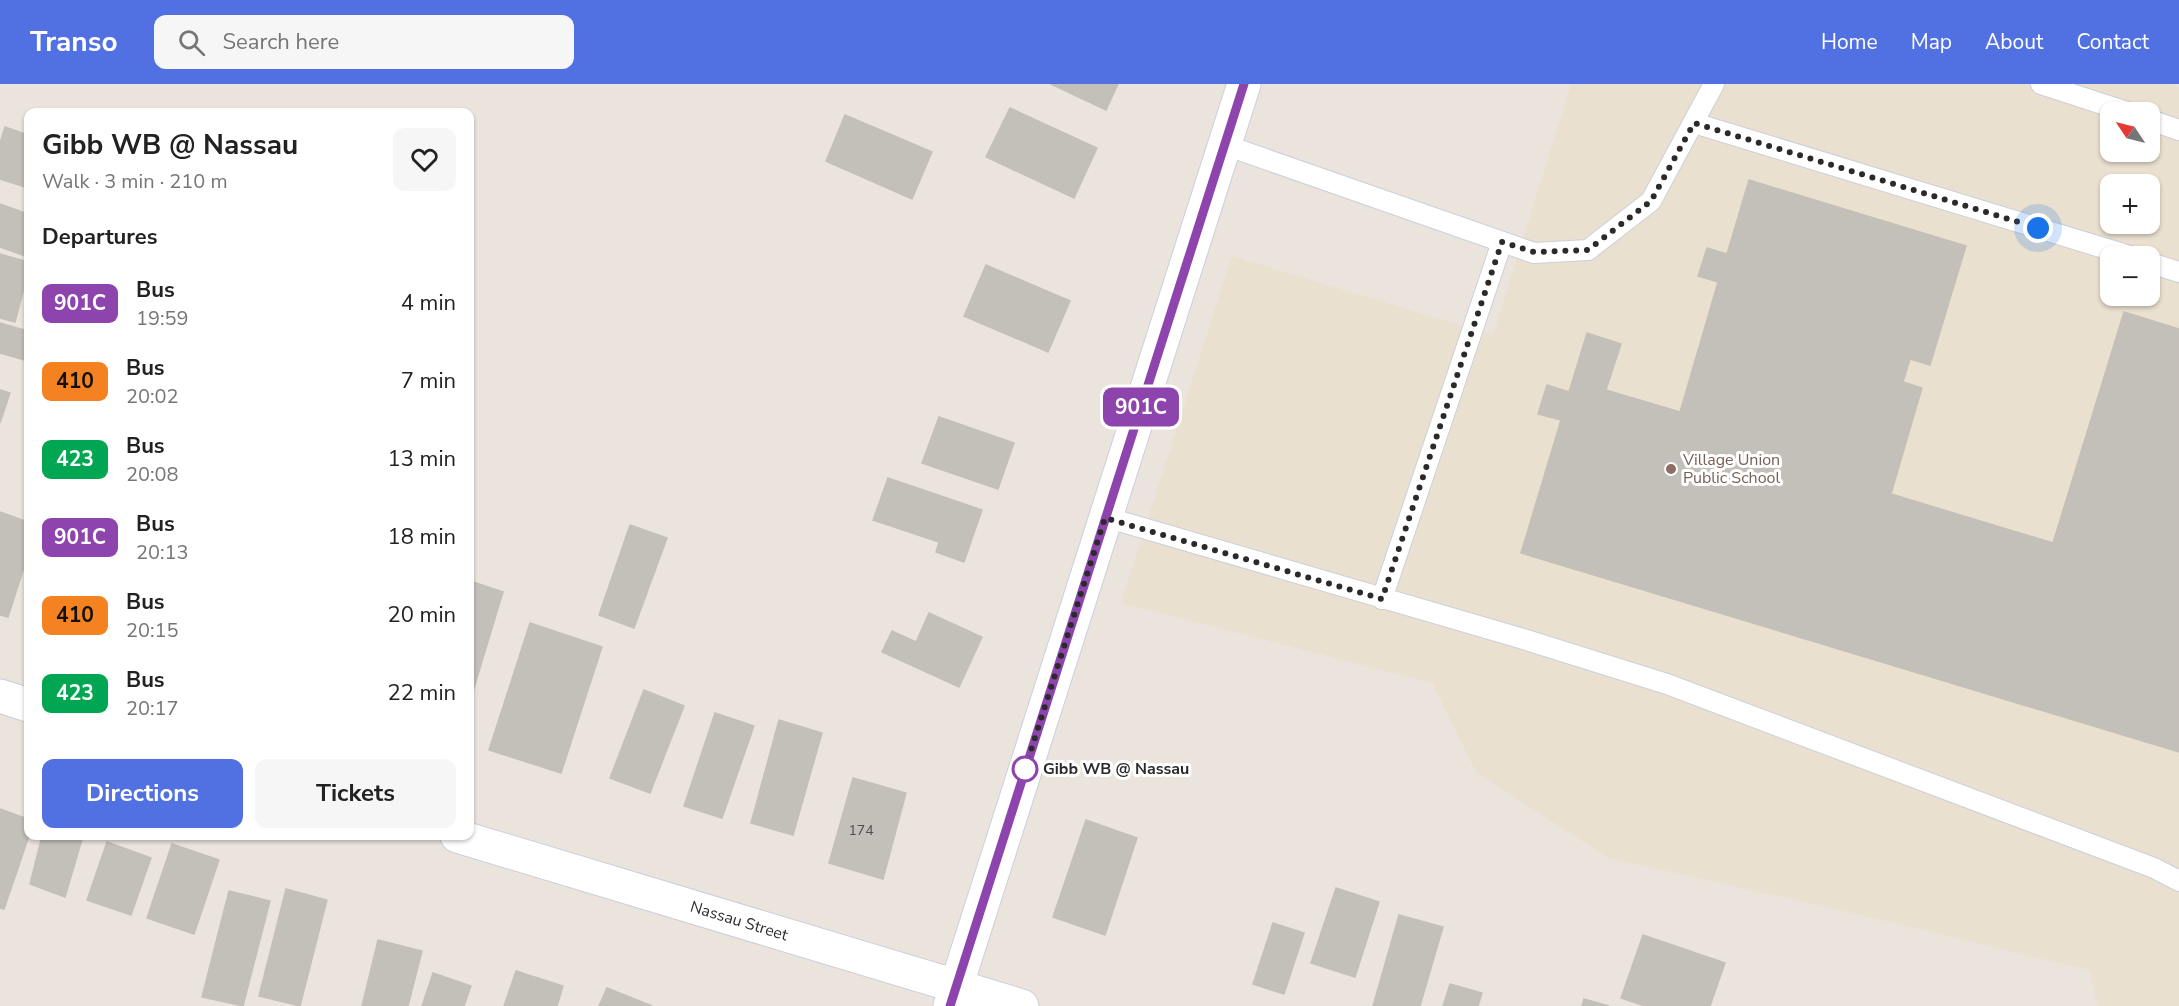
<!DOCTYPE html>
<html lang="en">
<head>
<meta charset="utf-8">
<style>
	body { margin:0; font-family:"Nunito Sans",sans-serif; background:#f6f6f6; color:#222; height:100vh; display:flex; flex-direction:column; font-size:22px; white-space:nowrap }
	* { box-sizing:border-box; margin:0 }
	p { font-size:20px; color:#767676 }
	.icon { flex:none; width:33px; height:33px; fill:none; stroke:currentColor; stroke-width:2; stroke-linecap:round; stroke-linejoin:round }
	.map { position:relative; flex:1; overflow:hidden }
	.side { position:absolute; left:24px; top:24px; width:450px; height:732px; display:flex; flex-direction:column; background:#fff; border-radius:12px; box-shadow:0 2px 4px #0004 }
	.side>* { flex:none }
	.badge { padding:0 12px; border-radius:9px; font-size:21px; line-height:39px }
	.needle { width:39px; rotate:305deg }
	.tools { position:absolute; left:2100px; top:18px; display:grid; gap:12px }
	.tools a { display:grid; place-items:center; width:60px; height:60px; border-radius:12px; background:#fff; box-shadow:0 2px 4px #0004; font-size:30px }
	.you { position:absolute; width:30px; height:30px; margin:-15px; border:4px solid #fff; border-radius:50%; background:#1a73e8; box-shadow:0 0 0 9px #1a73e833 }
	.map>.badge { position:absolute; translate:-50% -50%; box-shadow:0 0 0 3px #fff }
	h2 { padding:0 18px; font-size:22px; line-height:54px }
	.round { display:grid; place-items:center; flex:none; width:63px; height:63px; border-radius:12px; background:#f6f6f6 }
	.head { display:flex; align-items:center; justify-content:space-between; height:102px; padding:0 18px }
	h1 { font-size:28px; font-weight:700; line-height:45px }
	.cta { display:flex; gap:12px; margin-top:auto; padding:12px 18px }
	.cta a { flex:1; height:69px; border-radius:12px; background:#5171e3; color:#fff; font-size:24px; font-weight:700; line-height:69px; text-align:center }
	.cta a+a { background:#f6f6f6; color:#222 }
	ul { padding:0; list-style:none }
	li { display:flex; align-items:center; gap:18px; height:78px; padding:0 18px }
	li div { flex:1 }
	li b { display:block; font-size:22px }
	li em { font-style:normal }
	li .badge { min-width:66px; font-weight:700; text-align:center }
	header { display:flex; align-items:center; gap:36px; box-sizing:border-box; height:84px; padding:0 30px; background:#5171e3; color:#fff }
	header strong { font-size:28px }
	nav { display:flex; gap:33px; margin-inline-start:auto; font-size:21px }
	.search { width:420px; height:54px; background:#f6f6f6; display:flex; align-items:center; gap:15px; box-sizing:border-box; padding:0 21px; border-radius:12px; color:#767676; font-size:22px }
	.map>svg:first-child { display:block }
	.education { fill:#eae0cf; fill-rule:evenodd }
	.building { fill:#c3bfb9; stroke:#c5c0b7; stroke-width:1.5 }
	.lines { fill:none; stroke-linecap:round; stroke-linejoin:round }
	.lane-casing { stroke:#cccfda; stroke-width:22 }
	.street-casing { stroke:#cccfda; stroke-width:35 }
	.secondary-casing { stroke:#cccfda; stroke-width:35 }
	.lane { stroke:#fff; stroke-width:20 }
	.street { stroke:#fff; stroke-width:33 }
	.secondary { stroke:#fff; stroke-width:33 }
	.line-casing { stroke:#fff; stroke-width:14 }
	.line { stroke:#8e44ad; stroke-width:9 }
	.walk { stroke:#2a2a2a; stroke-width:6; stroke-dasharray:0 10.8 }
	.education-dot { fill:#8d6e63; stroke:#fff; stroke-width:2 }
	.stop-dot { fill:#fff; stroke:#8e44ad; stroke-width:3 }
	.labels { text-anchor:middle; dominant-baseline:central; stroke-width:6; stroke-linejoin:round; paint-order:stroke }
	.number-label { font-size:14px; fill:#504f4e }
	.education-label { font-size:16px; fill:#785e54; stroke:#fff; text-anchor:start }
	.stop-label { font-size:16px; font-weight:bold; fill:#2a2a2a; stroke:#fff; text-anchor:start }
	.street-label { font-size:16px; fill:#2a2a2a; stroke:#fff }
</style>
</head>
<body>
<header>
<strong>Transo</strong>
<div class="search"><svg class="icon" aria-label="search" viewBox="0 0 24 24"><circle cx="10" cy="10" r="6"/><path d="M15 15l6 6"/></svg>Search here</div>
<nav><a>Home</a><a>Map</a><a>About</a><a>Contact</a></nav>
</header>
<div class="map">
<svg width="2179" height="922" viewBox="0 0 2179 922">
	<rect width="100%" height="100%" fill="#eae4dd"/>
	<path class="education" d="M 1571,0 L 2171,0 L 2179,3 L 2179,922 L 2098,922 L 2089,886 L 1814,820 L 1608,774 L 1476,688 L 1432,599 L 1121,519 L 1232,172 L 1493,251 ZM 2110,28 L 2150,28 L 2150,68 L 2110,68 ZM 2110,100 L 2150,100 L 2150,140 L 2110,140 ZM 2110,172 L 2150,172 L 2150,212 L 2110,212 Z"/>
	<path class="building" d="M 1051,0 L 1118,0 L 1106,26 Z
		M 1010,24 L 1097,64 L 1074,114 L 986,73 Z
		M 845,31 L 932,68 L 912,115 L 826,77 Z
		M 5,43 L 28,51 L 28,104 L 0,95 L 0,59 Z
		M 1749,96 L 1966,162 L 1930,281 L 1910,275 L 1903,298 L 1922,304 L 1891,410 L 2053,459 L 2124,228 L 2179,245 L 2179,668 L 1521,469 L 1561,336 L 1538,330 L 1547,301 L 1569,308 L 1587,249 L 1621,260 L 1606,306 L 1680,328 L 1718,198 L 1698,192 L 1707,164 L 1727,170 Z
		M 0,120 L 28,130 L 28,173 L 0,163 Z
		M 0,170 L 28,178 L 28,189 L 15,238 L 0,234 Z
		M 986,181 L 1070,217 L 1048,268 L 964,232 Z
		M 0,239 L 28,247 L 28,277 L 0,269 Z
		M 0,306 L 10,309 L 0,339 Z
		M 939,333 L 1014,359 L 998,405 L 922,379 Z
		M 888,394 L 982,426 L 964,478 L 936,468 L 939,458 L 873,436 Z
		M 0,428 L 28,438 L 28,471 L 8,533 L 0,531 Z
		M 630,441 L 667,454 L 634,544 L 599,531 Z
		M 470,497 L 503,508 L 470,617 Z
		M 929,529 L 982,553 L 959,603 L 882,568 L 892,547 L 916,558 Z
		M 530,539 L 602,563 L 561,689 L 489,666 Z
		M 644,606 L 684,622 L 650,709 L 610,694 Z
		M 715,629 L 754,642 L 722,734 L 684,722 Z
		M 779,636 L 822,649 L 793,751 L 751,739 Z
		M 853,694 L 906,709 L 883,795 L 829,779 Z
		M 0,725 L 28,735 L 29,752 L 4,825 L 0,824 Z
		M 1086,736 L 1137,754 L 1105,851 L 1053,833 Z
		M 42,752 L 83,752 L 65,813 L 30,800 Z
		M 107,758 L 151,774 L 131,831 L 87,816 Z
		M 172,760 L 219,776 L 194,850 L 147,834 Z
		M 1336,804 L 1379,818 L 1355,893 L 1311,879 Z
		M 286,805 L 327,816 L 300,922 L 259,912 Z
		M 229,807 L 270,817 L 243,922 L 202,913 Z
		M 1399,831 L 1443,843 L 1420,922 L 1373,922 Z
		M 1273,839 L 1304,849 L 1284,910 L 1253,900 Z
		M 1643,851 L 1725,879 L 1710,922 L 1645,922 L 1621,914 Z
		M 378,856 L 422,867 L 408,922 L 362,922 Z
		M 516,887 L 563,902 L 557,922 L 504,922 Z
		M 433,889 L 471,902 L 464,922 L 422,922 Z
		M 1450,900 L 1482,909 L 1478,922 L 1443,922 Z
		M 607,904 L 652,922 L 599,922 Z
		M 1584,915 L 1609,922 L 1582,922 Z"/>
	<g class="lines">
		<g class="lane-casing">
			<path id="lane" d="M 2041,0 L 2127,28
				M 2150,36 L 2179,46
				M 1694,39 L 2130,172
				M 1225,61 L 1534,169 L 1588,166 L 1651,117 L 1714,0
				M 2150,179 L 2179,188
				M 1105,433 L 1520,554 L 1667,600 L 2154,784 L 2179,797
				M 1382,515 L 1502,158"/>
		</g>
		<g class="street-casing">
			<path id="street" d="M 0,612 L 28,621
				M 457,752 L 1022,922"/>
		</g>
		<g class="secondary-casing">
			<path id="secondary" d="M 950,922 L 1244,0"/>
		</g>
		<use href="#lane" class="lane"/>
		<use href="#street" class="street"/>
		<use href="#secondary" class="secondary"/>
	</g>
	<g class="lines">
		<g class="line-casing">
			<path id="line" d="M 950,922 L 1244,0"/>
		</g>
		<use href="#line" class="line"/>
		<path class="walk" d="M 1025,685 L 1105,434 L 1382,515 L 1502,158 L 1534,168 L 1588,166 L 1651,117 L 1694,39 L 2038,144"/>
	</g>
	<circle class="education-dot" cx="1671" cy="385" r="6"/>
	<circle class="stop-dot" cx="1025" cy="685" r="12"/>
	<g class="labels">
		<g class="number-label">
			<text x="861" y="746">174</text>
		</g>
		<g class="education-label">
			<text x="1683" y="376">Village Union<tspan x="1683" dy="18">Public School</tspan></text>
		</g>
		<g class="stop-label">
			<text x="1043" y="685">Gibb WB @ Nassau</text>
		</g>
		<g class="street-label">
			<text transform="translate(739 837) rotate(17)">Nassau Street</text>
		</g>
	</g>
</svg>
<div class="tools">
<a><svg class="needle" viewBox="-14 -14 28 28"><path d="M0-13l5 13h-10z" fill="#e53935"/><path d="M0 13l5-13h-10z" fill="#767676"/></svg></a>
<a>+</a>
<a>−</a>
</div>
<div class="you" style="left:2038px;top:144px"></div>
<b class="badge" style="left:1141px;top:323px;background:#8e44ad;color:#fff">901C</b>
<section class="side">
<div class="head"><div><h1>Gibb WB @ Nassau</h1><p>Walk · 3 min · 210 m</p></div><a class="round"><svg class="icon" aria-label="heart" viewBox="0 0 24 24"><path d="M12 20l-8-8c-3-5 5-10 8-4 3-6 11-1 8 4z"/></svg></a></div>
<h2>Departures</h2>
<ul>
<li><span class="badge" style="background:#8e44ad;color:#fff">901C</span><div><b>Bus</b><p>19:59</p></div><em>4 min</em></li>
<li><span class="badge" style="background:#f58220;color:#111">410</span><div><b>Bus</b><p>20:02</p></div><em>7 min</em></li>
<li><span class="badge" style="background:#00a651;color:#fff">423</span><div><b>Bus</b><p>20:08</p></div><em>13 min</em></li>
<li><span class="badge" style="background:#8e44ad;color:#fff">901C</span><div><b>Bus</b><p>20:13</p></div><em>18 min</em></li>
<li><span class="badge" style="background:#f58220;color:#111">410</span><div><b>Bus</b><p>20:15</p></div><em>20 min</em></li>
<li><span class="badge" style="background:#00a651;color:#fff">423</span><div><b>Bus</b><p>20:17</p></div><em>22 min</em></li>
</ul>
<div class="cta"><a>Directions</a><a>Tickets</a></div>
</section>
</div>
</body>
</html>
